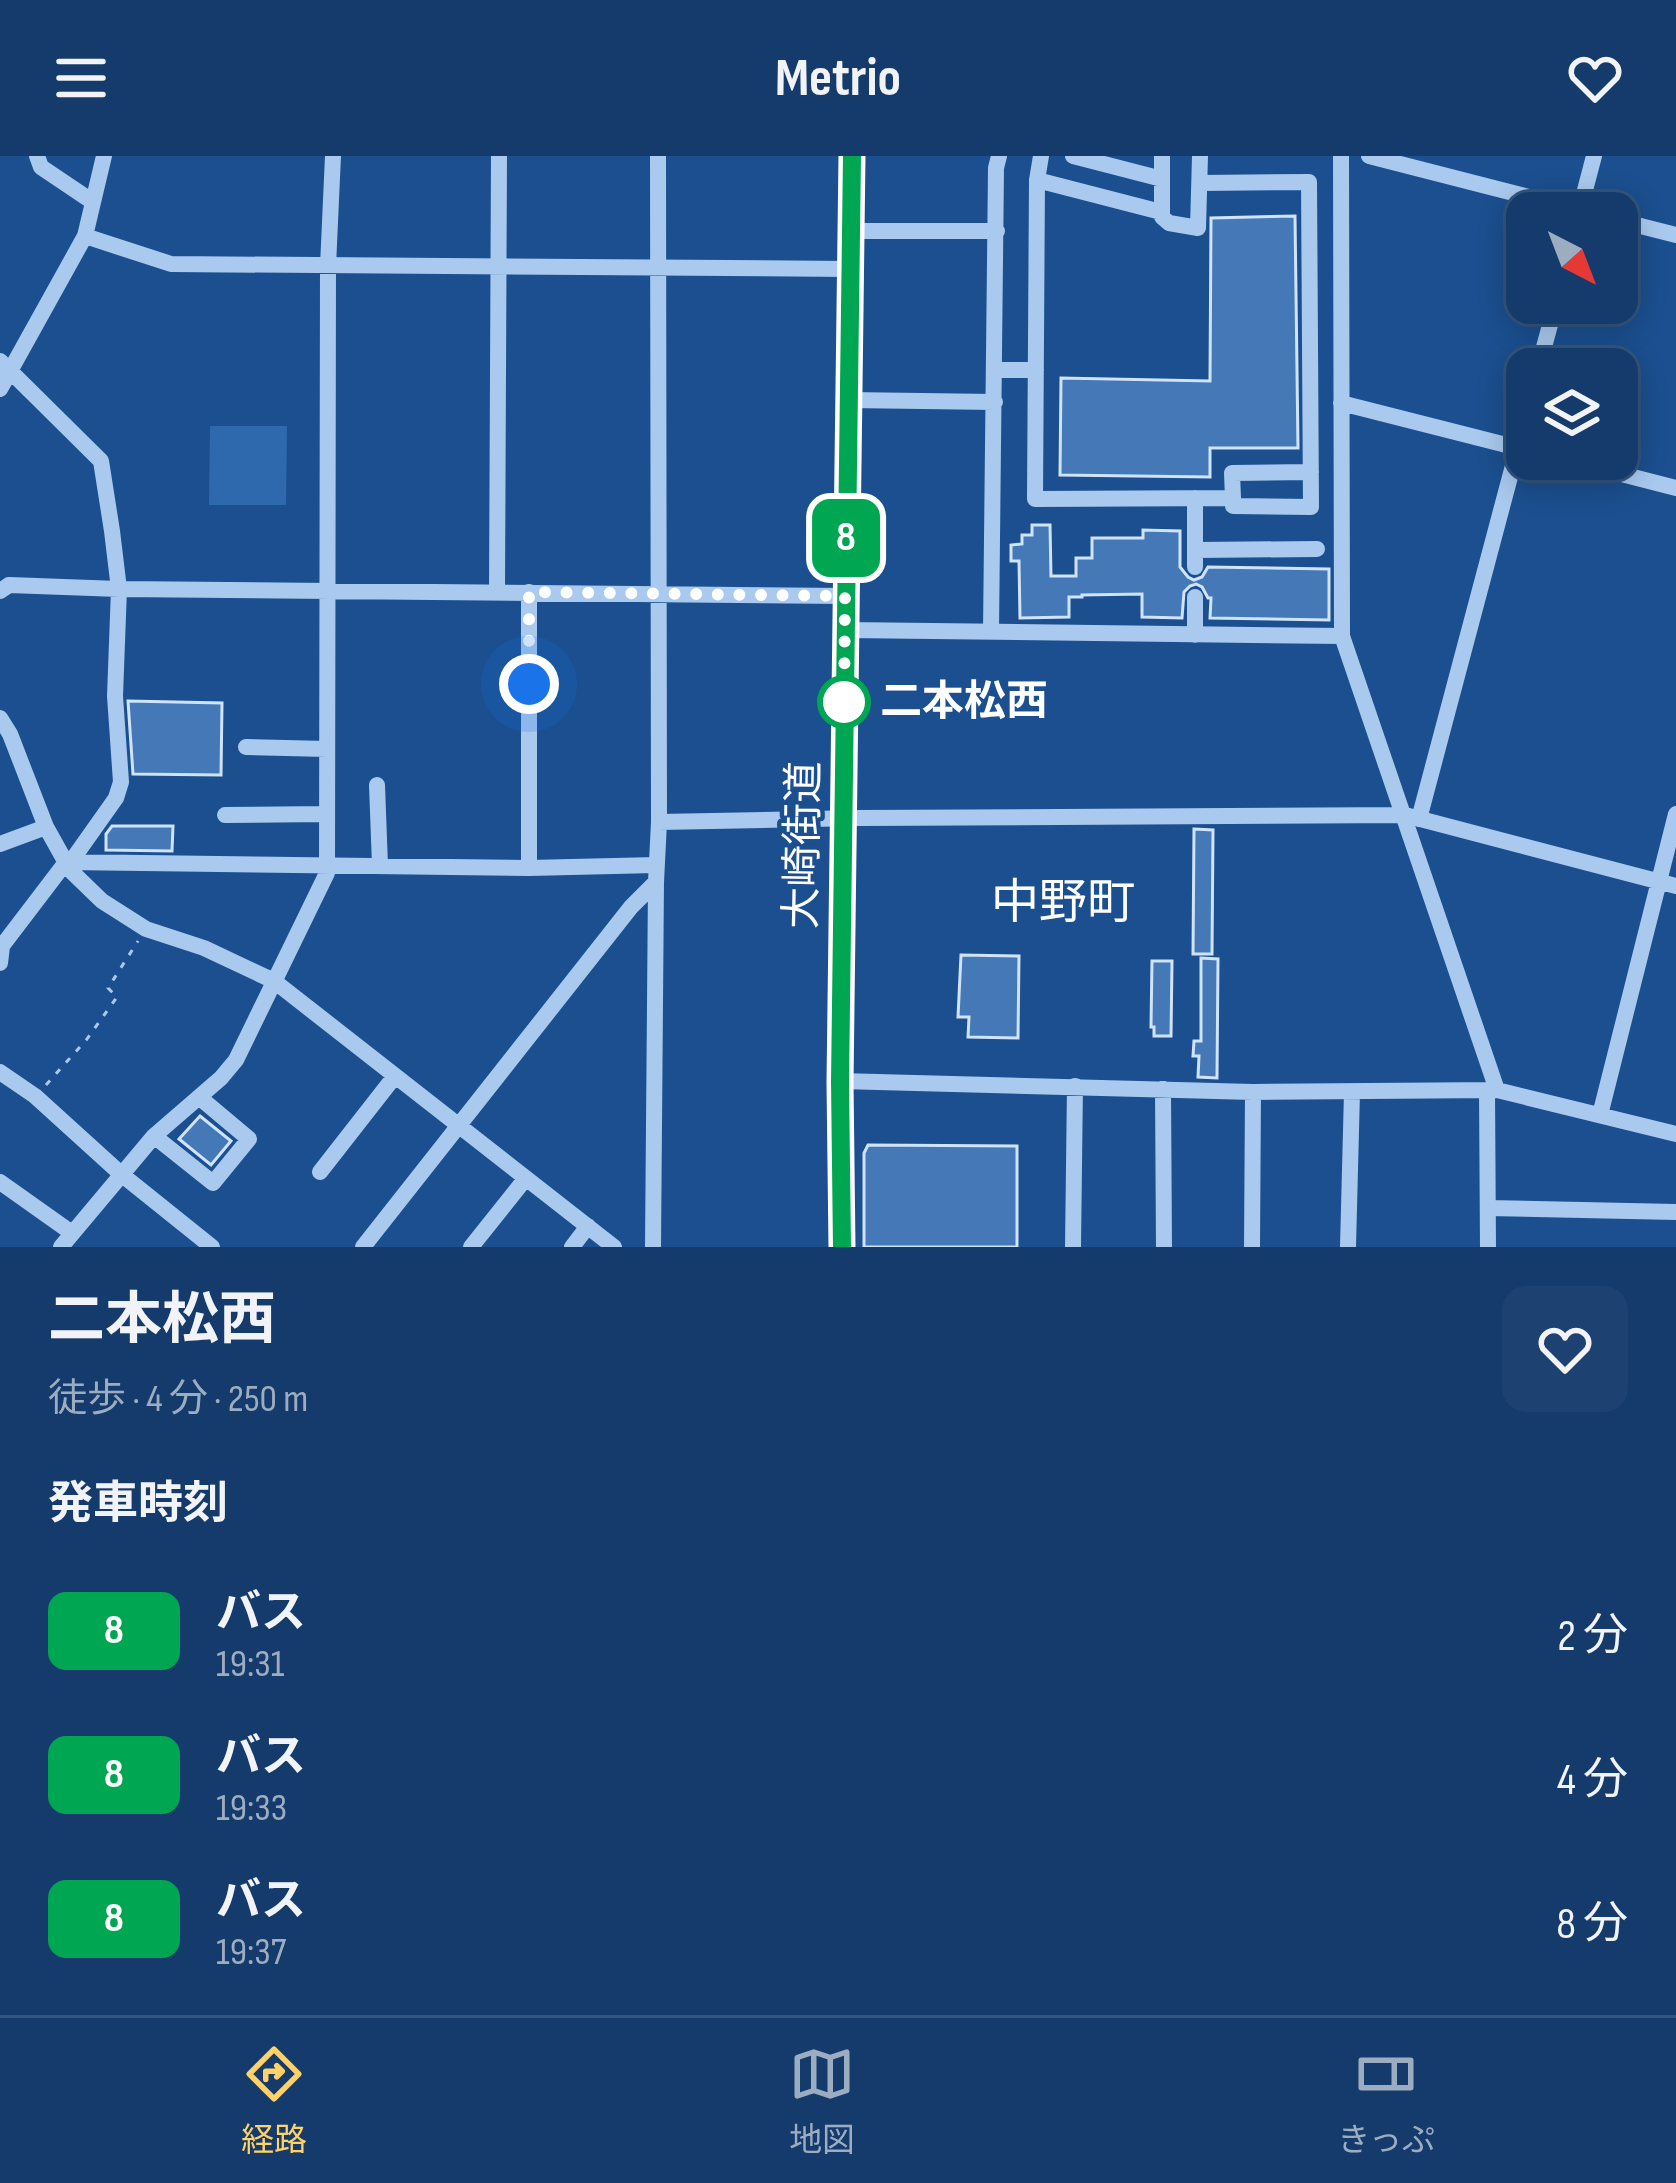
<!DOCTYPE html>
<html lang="ja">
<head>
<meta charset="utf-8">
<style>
	body { margin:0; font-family:"Sofia Sans Condensed","Noto Sans JP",sans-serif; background:#1d4271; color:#f1f3f6; height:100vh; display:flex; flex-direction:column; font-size:45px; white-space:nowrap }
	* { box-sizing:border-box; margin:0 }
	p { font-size:39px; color:#9dadc1 }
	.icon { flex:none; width:66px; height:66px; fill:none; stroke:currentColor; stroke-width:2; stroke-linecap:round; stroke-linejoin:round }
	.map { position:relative; height:1091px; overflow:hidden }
	.side { display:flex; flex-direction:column; background:#143b6b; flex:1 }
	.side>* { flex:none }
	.badge { padding:0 24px; border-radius:18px; font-size:42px; line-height:78px }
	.needle { width:78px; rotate:138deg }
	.tools { position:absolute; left:1506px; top:36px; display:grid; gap:24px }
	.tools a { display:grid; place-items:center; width:132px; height:132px; border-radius:24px; background:#143b6b; box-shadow:0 6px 30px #0003,0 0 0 3px #33557e; font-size:60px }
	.you { position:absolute; width:60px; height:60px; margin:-30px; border:9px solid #fff; border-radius:50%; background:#1a73e8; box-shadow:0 0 0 18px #1a73e833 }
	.map>.badge { position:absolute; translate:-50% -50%; box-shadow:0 0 0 6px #fff }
	h2 { padding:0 48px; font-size:45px; line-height:108px }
	.round { display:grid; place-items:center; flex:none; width:126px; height:126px; border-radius:24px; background:#1d4271 }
	.headline { display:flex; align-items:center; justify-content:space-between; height:204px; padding:0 48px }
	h1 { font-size:57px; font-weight:700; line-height:90px }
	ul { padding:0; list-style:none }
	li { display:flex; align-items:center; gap:36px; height:144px; padding:0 48px }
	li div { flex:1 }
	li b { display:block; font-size:45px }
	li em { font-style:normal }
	li .badge { min-width:132px; font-weight:700; text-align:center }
	header { display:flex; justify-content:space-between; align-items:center; height:156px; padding:0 48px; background:#143b6b; font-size:54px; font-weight:700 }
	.tabs { display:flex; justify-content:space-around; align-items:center; height:168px; border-top:3px solid #33557e; background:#143b6b; font-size:33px; color:#9dadc1 }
	.tabs a { display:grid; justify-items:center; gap:6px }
	.tabs .active { color:#ffd166 }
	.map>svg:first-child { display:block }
	.pitch { fill:#2e69ad }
	.building { fill:#4478b7; stroke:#cfe3fa; stroke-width:3 }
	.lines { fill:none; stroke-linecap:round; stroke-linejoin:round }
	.path { stroke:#a9c9ee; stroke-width:3; stroke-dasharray:6 9; stroke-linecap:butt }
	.minor { stroke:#a9c9ee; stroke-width:16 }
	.major { stroke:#f0f6ff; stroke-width:21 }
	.line-casing { stroke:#fff; stroke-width:27 }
	.line { stroke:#00a651; stroke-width:18 }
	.walk { stroke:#fff; stroke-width:12; stroke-dasharray:0 21.6 }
	.stop-dot { fill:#fff; stroke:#00a651; stroke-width:6 }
	.labels { text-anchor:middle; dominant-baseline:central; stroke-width:9; stroke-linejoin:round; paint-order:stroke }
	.stop-label { font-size:42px; font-weight:bold; fill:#fff; stroke:#1b4f8f; text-anchor:start }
	.street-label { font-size:42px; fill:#fff; stroke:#1b4f8f }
	.quarter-label { font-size:48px; fill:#fff; stroke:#1b4f8f }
</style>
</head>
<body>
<header><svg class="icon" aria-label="menu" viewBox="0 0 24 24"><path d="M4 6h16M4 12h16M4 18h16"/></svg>Metrio<svg class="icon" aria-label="heart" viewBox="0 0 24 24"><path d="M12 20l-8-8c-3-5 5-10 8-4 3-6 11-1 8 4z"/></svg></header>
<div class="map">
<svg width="1676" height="1091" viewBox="0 0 1676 1091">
	<rect width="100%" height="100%" fill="#1b4f8f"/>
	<path class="pitch" d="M 210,270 L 287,270 L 286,349 L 209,349 Z"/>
	<path class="building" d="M 1295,60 L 1298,292 L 1210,292 L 1210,321 L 1060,319 L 1061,222 L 1210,225 L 1211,62 Z
		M 1032,369 L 1050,369 L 1051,420 L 1076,420 L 1076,402 L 1092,402 L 1092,382 L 1143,382 L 1143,374 L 1180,375 L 1180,411 L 1188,421 L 1194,424 L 1202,421 L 1208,411 L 1329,413 L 1329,464 L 1210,462 L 1211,442 L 1208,442 L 1202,431 L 1196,428 L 1190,430 L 1184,436 L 1182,462 L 1142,461 L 1142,438 L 1082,439 L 1082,441 L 1069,441 L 1069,461 L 1020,462 L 1019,405 L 1011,405 L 1011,389 L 1022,388 L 1022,379 L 1032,379 Z
		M 128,545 L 222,547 L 221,619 L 133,618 Z
		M 112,670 L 173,670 L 172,695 L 106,694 L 106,678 Z
		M 1194,673 L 1213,674 L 1212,798 L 1193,798 Z
		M 961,799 L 1019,800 L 1018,882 L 968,881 L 969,861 L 958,861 Z
		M 1201,802 L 1218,803 L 1217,922 L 1198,921 L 1199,900 L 1193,900 L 1194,885 L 1201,885 Z
		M 1152,805 L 1172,805 L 1171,880 L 1154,880 L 1154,871 L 1151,871 Z
		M 200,960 L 231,985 L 211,1009 L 179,983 Z
		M 868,989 L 1017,990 L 1017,1091 L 864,1091 L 864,997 Z"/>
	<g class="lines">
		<path class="path" d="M 46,929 L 87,883 L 117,841 L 108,832 L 138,785"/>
		<path class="minor" d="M 37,0 L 41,11 L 93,46
			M 1073,0 L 1162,23
			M 1162,0 L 1162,61 L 1169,67 L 1198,72 L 1200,0
			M 1341,0 L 1342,480 L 1497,934
			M 1369,0 L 1591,57
			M 1037,24 L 1041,0
			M 1161,56 L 1037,24 L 1035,343 L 1233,342 L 1233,350 L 1311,351 L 1309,26 L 1200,27
			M 1579,57 L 1594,0
			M 1617,64 L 1676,79
			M 851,75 L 997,75
			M 85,80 L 171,108 L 850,113
			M 0,205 L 101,305 L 112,375 L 119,433 L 115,540 L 121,626 L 116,642 L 70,707
			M 1538,213 L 1556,147
			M 995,214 L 1036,214
			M 0,233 L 85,80 L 104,0
			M 848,244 L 995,246
			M 1341,247 L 1526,294
			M 1563,303 L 1676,332
			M 1233,342 L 1232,317 L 1311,316
			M 1195,394 L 1317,393
			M 1195,411 L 1195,342
			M 0,435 L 9,429 L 119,433 L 845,440
			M 497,436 L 499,0
			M 1195,441 L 1195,479
			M 845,474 L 1342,480
			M 991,476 L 996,12 L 999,0
			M 0,562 L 10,578 L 46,671 L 70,714 L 102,745 L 146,773 L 204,792 L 274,825 L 614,1091
			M 246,591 L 327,593
			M 377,629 L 380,710
			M 225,659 L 327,658
			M 1419,663 L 1527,257
			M 659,666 L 859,662 L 1405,659 L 1676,730
			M 0,688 L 46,671
			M 529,712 L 529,436
			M 0,807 L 2,790 L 66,706 L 529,712 L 656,709
			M 0,916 L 35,940 L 121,1018 L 212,1091
			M 840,925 L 1253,936 L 1497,934 L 1676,978
			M 1163,933 L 1164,1091
			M 1487,934 L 1488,1091
			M 1600,959 L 1676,658
			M 154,980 L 213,1027 L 249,983 L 199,941
			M 320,1016 L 395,920
			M 0,1026 L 72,1077
			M 1488,1052 L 1676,1056
			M 61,1091 L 154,980 L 221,922 L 236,904 L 327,717 L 328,110 L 333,0
			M 363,1091 L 631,751 L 656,726 L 659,666 L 658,0
			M 471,1091 L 526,1022
			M 572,1091 L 588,1070
			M 653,1091 L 656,726
			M 1073,1091 L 1075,930
			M 1252,1091 L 1253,936
			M 1348,1091 L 1352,936"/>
		<path class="major" d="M 842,1091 L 840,925 L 852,0"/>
	</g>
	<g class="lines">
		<g class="line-casing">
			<path id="line" d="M 842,1091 L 840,926 L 852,0"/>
		</g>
		<use href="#line" class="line"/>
		<path class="walk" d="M 529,528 L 529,436 L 845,440 L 844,561 L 844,546"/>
	</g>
	<circle class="stop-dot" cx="844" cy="546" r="24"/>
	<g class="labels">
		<g class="stop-label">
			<text x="880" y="546">二本松西</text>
		</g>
		<g class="street-label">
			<text transform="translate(804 689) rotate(-89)">大崎街道</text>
		</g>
		<g class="quarter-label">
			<text x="1063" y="747">中野町</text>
		</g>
	</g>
</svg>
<div class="tools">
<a><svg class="needle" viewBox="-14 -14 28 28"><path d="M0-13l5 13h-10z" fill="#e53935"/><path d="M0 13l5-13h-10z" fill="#9dadc1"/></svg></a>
<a><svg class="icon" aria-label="layers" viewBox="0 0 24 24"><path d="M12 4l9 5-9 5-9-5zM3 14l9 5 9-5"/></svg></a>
</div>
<div class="you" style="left:529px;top:528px"></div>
<b class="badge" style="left:846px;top:382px;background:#00a651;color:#fff">8</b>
</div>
<section class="side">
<div class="headline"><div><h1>二本松西</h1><p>徒歩 · 4 分 · 250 m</p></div><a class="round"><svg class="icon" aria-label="heart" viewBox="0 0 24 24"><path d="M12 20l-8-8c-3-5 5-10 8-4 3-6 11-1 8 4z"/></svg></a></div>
<h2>発車時刻</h2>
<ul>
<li><span class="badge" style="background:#00a651;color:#fff">8</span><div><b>バス</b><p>19:31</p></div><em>2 分</em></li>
<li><span class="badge" style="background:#00a651;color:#fff">8</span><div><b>バス</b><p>19:33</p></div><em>4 分</em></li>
<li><span class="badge" style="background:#00a651;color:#fff">8</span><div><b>バス</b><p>19:37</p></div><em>8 分</em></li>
</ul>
</section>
<nav class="tabs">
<a class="active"><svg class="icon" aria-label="directions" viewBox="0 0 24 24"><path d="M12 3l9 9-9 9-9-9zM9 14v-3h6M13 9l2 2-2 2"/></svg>経路</a>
<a><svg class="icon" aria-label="map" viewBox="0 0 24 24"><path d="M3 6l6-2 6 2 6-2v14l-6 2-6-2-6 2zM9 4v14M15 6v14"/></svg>地図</a>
<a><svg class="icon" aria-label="tickets" viewBox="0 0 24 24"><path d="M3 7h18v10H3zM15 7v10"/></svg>きっぷ</a>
</nav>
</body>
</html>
